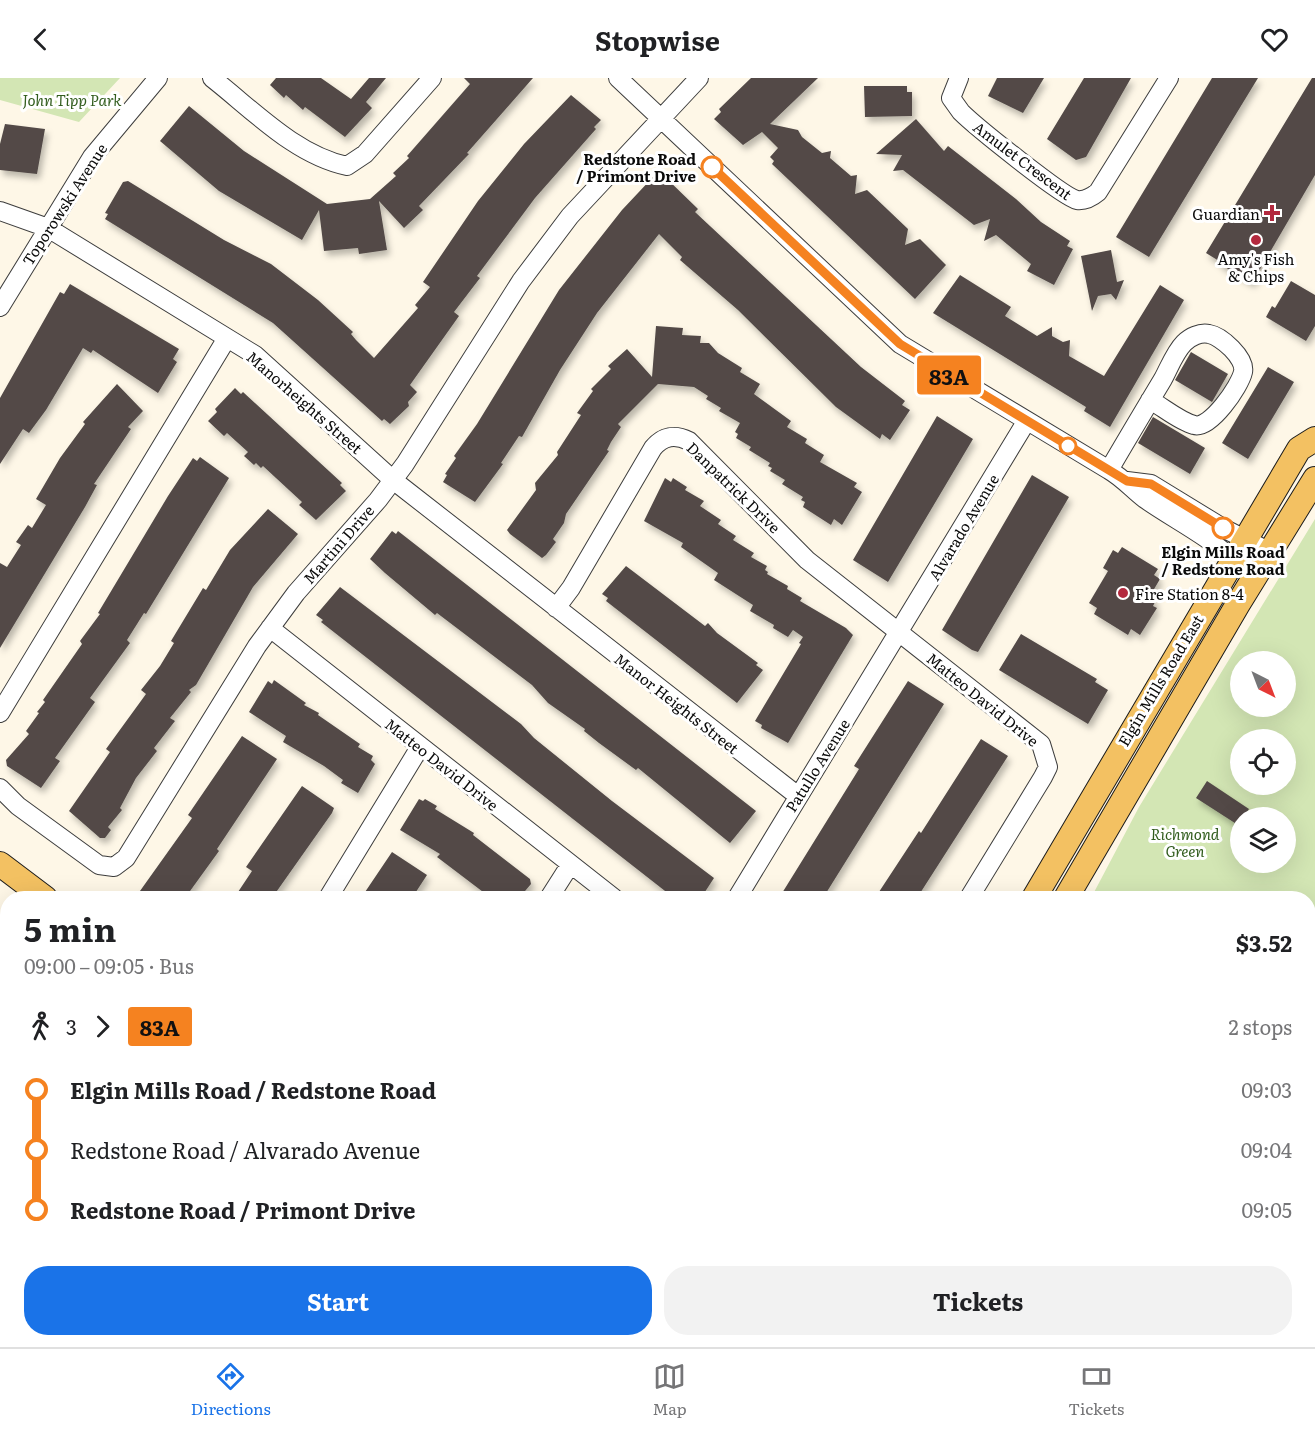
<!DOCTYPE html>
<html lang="en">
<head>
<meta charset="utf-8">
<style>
	body { margin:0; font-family:Literata,serif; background:#f2f2f2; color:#202124; height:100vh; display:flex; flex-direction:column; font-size:22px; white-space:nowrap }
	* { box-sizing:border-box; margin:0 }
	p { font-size:20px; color:#757577 }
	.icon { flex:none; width:33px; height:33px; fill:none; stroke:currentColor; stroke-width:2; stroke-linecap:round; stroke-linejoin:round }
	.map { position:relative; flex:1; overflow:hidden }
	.sheet { position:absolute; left:0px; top:813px; width:1316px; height:456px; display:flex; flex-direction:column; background:#fff; border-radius:24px 24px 0 0; box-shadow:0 6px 24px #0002 }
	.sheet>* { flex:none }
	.badge { padding:0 12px; border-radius:4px; font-size:21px; line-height:39px }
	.needle { width:39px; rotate:138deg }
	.fabs { position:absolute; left:1230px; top:573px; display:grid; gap:12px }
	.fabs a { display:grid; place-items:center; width:66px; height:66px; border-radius:50%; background:#fff; box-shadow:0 6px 24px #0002; font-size:30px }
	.map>.badge { position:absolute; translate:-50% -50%; box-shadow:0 0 0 3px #fff }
	.legs { display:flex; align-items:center; gap:9px; height:66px; padding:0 24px; font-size:20px }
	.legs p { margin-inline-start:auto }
	.overview { display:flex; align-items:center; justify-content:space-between; height:102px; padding:0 24px }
	h1 { font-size:33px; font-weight:700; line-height:45px }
	.button { display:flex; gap:12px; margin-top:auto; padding:12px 24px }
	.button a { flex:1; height:69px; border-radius:24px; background:#1a73e8; color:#fff; font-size:24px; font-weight:700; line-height:69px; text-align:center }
	.button a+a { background:#f2f2f2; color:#202124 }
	ul { padding:0 24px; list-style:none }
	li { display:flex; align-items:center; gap:21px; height:60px; font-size:22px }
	li i { display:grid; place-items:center; width:9px; height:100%; margin:0 8px; background:currentColor }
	li i::after { content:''; width:15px; height:15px; margin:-8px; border:4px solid; border-radius:50%; background:#fff }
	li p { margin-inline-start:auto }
	li:first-child i { background:linear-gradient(#0000 50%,currentColor 0) }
	li:last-child i { background:linear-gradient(currentColor 50%,#0000 0) }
	header { display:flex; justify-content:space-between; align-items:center; height:78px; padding:0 24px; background:#fff; font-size:27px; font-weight:700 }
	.tab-bar { display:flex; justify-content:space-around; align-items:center; height:84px; border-top:2px solid #e0e0e0; background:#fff; font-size:16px; color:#757577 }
	.tab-bar a { display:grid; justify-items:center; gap:3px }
	.tab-bar .selected { color:#1a73e8 }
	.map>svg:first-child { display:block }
	.green { fill:#d3e6b4; fill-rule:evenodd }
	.cemetery { fill:#d6ddbb }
	.water { fill:#aee0f3; stroke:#399dc7; stroke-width:1.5 }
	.building { fill:#524a47; filter:url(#shadow) }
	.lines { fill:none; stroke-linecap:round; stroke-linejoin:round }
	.minor-casing { stroke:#3d3d3d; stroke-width:20 }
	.major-casing { stroke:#1b1b1b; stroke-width:26 }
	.minor { stroke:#fff; stroke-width:18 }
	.major { stroke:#f3c162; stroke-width:24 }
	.line-1-casing { stroke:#fff; stroke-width:14 }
	.line-1 { stroke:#f58220; stroke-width:9 }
	.stop-1-dot { fill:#fff; stroke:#f58220; stroke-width:3 }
	.poi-dot { fill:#b3293e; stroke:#fff; stroke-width:2 }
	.labels { text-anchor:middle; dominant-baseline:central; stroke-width:6; stroke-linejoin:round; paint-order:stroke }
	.park-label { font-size:15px; font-style:italic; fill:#325d1e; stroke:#fff }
	.stop-label { font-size:15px; font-weight:bold; fill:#0a0a0a; stroke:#fff; text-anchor:end }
	.street-label { font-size:15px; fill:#0a0a0a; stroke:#fff }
	.poi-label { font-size:15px; fill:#0a0a0a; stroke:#fff; text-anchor:end }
</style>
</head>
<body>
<header><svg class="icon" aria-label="back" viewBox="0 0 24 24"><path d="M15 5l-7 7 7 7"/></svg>Stopwise<svg class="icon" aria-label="heart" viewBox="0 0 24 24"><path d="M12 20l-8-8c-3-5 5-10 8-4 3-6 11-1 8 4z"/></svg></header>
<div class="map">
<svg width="1315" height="1269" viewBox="0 0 1315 1269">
	<defs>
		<filter id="shadow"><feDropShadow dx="3" dy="5" stdDeviation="3" flood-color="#0004"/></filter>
	</defs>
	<rect width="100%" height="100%" fill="#fef7e7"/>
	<path class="green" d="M 0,0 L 120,0 L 79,44 L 0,22 Z
		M 1315,441 L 1315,1269 L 855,1269 L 859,1262 L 1308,1262 L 1308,820 L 1091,820 L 1139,729 ZM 1240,584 L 1286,584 L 1286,628 L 1240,628 ZM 1240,662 L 1286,662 L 1286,706 L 1240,706 ZM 1240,740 L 1286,740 L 1286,784 L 1240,784 Z
		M 668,1262 L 770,1262 L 767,1269 L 677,1269 Z"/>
	<path class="cemetery" d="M 0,861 L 8,867 L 8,1262 L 519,1262 L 529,1269 L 0,1269 Z"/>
	<path class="water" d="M 241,1262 L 301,1262 L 300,1269 L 250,1269 Z
		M 954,1262 L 1011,1262 L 1006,1269 L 958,1269 Z"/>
	<path class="building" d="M 276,0 L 321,0 L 351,21 L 369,0 L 386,0 L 366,24 L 372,30 L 345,59 L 305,29 L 303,32 L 286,17 L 284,20 L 270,7 Z
		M 464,0 L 533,0 L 467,75 L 469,76 L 419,128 L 423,132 L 404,150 L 379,123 L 387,172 L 359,176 L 358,170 L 324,173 L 319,132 L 302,162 L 219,113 L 160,63 L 189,28 L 244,73 L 327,126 L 370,121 L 396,98 L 393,95 L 409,80 L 407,78 L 470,6 Z
		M 751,0 L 818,0 L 770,46 L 798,52 L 802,59 L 822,75 L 831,73 L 830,80 L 851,98 L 857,97 L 855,116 L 867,112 L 908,151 L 905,167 L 920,161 L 946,187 L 915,221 L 772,86 L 774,83 L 770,79 L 778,70 L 762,54 L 743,67 L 714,41 L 721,34 L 719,31 Z
		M 997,0 L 1044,0 L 1023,35 L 988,18 Z
		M 1084,0 L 1131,0 L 1086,79 L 1076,82 L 1047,61 Z
		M 1212,0 L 1258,0 L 1149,179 L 1116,159 Z
		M 1312,0 L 1315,0 L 1315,97 L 1252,205 L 1218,185 L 1219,183 L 1206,175 Z
		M 864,8 L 907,8 L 907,14 L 912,14 L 912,38 L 865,39 Z
		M 571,17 L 601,42 L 594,49 L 596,51 L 535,120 L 477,198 L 480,200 L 454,234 L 459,238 L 410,307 L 417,314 L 408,324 L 409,328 L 390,346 L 384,341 L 382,343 L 273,245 L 105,141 L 108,136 L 105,135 L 123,104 L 128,103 L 224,162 L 271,186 L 318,222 L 353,254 L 351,256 L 356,262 L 374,280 L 418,230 L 415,227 L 430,209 L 423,204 L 478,123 L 524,66 Z
		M 916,41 L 944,73 L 948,68 L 1016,121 L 1041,144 L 1070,163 L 1067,168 L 1073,171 L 1054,207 L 1027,193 L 1031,186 L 996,157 L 984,163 L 990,141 L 974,147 L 903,92 L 893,93 L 902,77 L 876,76 Z
		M 5,46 L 45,51 L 37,96 L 0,92 L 0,66 Z
		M 663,97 L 698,131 L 695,134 L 861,289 L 905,323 L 902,327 L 910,332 L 890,362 L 882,356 L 880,361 L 836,329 L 738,232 L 680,182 L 682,179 L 659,156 L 597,235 L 560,292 L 522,359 L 519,358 L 501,385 L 503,386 L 475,424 L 443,404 L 447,397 L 445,396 L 456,380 L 454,378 L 477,346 L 559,212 L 622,132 L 653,99 L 657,103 Z
		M 1111,172 L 1117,204 L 1124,202 L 1116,222 L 1111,216 L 1098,218 L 1092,233 L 1081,178 Z
		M 960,197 L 1011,229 L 1005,238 L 1037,258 L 1052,249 L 1052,258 L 1063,264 L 1070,262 L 1069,278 L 1104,298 L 1160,207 L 1184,222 L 1110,349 L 1084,333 L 1086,329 L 933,235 Z
		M 1291,203 L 1315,217 L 1315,248 L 1306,263 L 1266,239 L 1272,228 L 1275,230 Z
		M 70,206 L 179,271 L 173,281 L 177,284 L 158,315 L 93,272 L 91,275 L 83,270 L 46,332 L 29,355 L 23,351 L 0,386 L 0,320 L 60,214 L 64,216 Z
		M 656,248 L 683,250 L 682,257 L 701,258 L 700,265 L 709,265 L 718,275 L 742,290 L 740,294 L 760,306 L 754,316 L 791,343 L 787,349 L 807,361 L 805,365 L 824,377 L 820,384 L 857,405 L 854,409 L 862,414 L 842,447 L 834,441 L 831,447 L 803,429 L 805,424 L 801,422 L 803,419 L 782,406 L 785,402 L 770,393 L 772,390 L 768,388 L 770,385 L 749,372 L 751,369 L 736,360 L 738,356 L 735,354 L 740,345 L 719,333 L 721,330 L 706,321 L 708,318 L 694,309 L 658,306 L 618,346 L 621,349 L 611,364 L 607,372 L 609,373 L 566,436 L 564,445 L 553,461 L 556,464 L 546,477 L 542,480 L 510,456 L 507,452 L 536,412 L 535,405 L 558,377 L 557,374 L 581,337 L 577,335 L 593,313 L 591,311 L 611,291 L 608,288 L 627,271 L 652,299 Z
		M 1191,274 L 1228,296 L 1212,324 L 1175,302 Z
		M 1268,289 L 1294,304 L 1248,381 L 1222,365 Z
		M 117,306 L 143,333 L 128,349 L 131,351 L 94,406 L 97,407 L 85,429 L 0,570 L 0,485 L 7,489 L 21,467 L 16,464 L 28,447 L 32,450 L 46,427 L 36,421 L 60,380 L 85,346 L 83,344 Z
		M 235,310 L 241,316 L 243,314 L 342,405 L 340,407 L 346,413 L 316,442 L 299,427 L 302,424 L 263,388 L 261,390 L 256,385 L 254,387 L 244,378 L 248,374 L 227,355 L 224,358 L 208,343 L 217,334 L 215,331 Z
		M 937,338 L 973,361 L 888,504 L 853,482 Z
		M 1153,339 L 1205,370 L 1190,396 L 1138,365 Z
		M 200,379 L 229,400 L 146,536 L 144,535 L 127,562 L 130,565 L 90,620 L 95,624 L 55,680 L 60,683 L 41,710 L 7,688 L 6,682 L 29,656 L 26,653 L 39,635 L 37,634 L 45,624 L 43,622 L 82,566 L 80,563 L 100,536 L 98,535 L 168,418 L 193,380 L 197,383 Z
		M 1032,397 L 1069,419 L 978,574 L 972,572 L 942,552 Z
		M 665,400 L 671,404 L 673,400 L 687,409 L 685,412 L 704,423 L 700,428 L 721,442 L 718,446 L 736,458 L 733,462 L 754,475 L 751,479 L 767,488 L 765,492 L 768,494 L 767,496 L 788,508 L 787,511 L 802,520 L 800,523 L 846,550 L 853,557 L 788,665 L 761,650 L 762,647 L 755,643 L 801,566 L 799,565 L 803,559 L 793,552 L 788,559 L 773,550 L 774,547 L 750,533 L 753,527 L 714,502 L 718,495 L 681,469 L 683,465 L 644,443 Z
		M 268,431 L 298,456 L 253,509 L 196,607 L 189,612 L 191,614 L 170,640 L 175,643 L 154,670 L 157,673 L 136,700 L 120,730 L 122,732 L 108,749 L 111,752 L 105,760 L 100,760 L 69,733 L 110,674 L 106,671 L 146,616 L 141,612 L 160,588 L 174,565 L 171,563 L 203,510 L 206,512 L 230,472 Z
		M 392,453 L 396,456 L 398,453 L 756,733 L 735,759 L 730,765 L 638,690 L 636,692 L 599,665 L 584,653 L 585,651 L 548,625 L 532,607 L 437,535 L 435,537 L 385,495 L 370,481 Z
		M 1122,469 L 1158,491 L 1154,497 L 1160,501 L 1150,518 L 1156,522 L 1153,528 L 1157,530 L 1140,557 L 1131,551 L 1128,557 L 1094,536 L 1097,530 L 1089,525 L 1108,493 L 1103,490 L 1113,472 L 1118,475 Z
		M 626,488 L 705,548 L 708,545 L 717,555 L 758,585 L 756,587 L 763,592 L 737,625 L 606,523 L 608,520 L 602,516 Z
		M 340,509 L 521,646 L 534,660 L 612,723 L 714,800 L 701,820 L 674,820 L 321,544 L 323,542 L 316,537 Z
		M 1021,556 L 1097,601 L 1095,604 L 1108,612 L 1088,646 L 999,592 Z
		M 274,602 L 306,625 L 304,627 L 319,635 L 318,637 L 360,666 L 358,669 L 373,678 L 371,682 L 375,686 L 358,715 L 341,705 L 343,702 L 324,688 L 283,664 L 286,658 L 249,634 L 268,603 L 272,606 Z
		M 908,603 L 944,626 L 823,820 L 779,820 L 859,691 L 854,688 Z
		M 242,658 L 277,681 L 217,771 L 219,773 L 185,820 L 135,820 L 192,740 L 188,737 Z
		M 981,661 L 1008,678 L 917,820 L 875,820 L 919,753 L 921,755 Z
		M 1207,703 L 1249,731 L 1238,747 L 1196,720 Z
		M 302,708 L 334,730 L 332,735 L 272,820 L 234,820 L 252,793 L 246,789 Z
		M 419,721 L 423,723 L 425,721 L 437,728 L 435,731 L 474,755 L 473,757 L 530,801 L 531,806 L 520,819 L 491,820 L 437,779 L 440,776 L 400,752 Z
		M 392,774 L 427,797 L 412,820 L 361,820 Z"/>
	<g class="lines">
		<g class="minor-casing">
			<path id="minor" d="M 212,0 C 253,32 295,77 347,88 L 365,76 L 432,0
				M 618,0 L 900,266 L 1109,392 C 1123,400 1133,412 1145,421 C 1175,442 1207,457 1233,482
				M 959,0 L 951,20 L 961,34 C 975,48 1063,119 1077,122 C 1085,123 1092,119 1098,114 L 1169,0
				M 0,133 L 48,150 L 255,277 L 393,402 L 798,718
				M 0,229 L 92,79 L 158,0
				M 1109,392 C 1127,361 1145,331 1163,301 C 1169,290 1175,274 1184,265 C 1190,259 1200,254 1209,256 C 1221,258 1246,280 1243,294 C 1240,308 1210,352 1194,347 C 1179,343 1163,329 1150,322
				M 1127,403 L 1151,406 L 1223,450 L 1270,474
				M 556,530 L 571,510 L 653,370 C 663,358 675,356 689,363 L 807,482 L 1041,666 L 1048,689 L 1043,699 L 969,820
				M 270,550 L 614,820
				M 0,635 L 227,260
				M 0,710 L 18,728 L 99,787 L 114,789 L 126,780 L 257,568 L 296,515 L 378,422 L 405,386 L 521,203 L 570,138 L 699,0
				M 328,820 L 420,669
				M 549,820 L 570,787
				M 737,820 L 1026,344"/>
		</g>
		<g class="major-casing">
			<path id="major" d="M 0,786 L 45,820
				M 1034,820 L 1299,371 L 1315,361
				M 1066,820 L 1238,526 L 1315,401
				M 587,1262 L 596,1269
				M 634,1262 L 644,1269
				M 798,1269 L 801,1262
				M 831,1269 L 835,1262"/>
		</g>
		<use href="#minor" class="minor"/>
		<use href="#major" class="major"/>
	</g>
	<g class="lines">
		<g class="line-1-casing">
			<path id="line-1" d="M 712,89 L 900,266 L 1127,403 L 1151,406 L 1223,450"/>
		</g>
		<use href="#line-1" class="line-1"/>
	</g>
	<g class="stop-1-dot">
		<circle cx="712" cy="89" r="10"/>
		<circle cx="1068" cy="368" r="8"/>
		<circle cx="1223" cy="450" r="10"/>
	</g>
	<g class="poi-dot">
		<path d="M1269 126h6v6h6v6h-6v6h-6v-6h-6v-6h6z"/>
		<circle cx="1256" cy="162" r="6"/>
		<circle cx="1123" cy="515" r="6"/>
	</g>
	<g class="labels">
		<g class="park-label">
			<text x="72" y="21">John Tipp Park</text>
			<text x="1185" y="755">Richmond<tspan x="1185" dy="17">Green</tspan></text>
		</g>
		<g class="stop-label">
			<text x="696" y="80">Redstone Road<tspan x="696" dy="17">/ Primont Drive</tspan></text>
			<text x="1223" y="473" text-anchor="middle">Elgin Mills Road<tspan x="1223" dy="17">/ Redstone Road</tspan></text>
		</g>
		<g class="street-label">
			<text transform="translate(1023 82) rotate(37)">Amulet Crescent</text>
			<text transform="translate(64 126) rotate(-57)">Toporowski Avenue</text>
			<text transform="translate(305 324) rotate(41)">Manorheights Street</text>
			<text transform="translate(734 409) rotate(44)">Danpatrick Drive</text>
			<text transform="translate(963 449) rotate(-59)">Alvarado Avenue</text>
			<text transform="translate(338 466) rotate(-49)">Martini Drive</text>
			<text transform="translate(1160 602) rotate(-59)">Elgin Mills Road East</text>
			<text transform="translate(983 621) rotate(39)">Matteo David Drive</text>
			<text transform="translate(677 625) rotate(38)">Manor Heights Street</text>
			<text transform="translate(442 686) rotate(38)">Matteo David Drive</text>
			<text transform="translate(817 687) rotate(-58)">Patullo Avenue</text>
		</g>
		<g class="poi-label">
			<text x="1260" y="135">Guardian</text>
			<text x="1256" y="180" text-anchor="middle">Amy's Fish<tspan x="1256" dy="17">&amp; Chips</tspan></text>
			<text x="1135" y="515" text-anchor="start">Fire Station 8-4</text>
		</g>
	</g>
</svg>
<div class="fabs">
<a><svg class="needle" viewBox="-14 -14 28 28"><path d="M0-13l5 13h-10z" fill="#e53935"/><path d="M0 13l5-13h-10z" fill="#757577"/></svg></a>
<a><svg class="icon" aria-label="locate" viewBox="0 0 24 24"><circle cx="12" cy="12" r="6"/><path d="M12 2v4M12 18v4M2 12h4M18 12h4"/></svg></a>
<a><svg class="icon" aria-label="layers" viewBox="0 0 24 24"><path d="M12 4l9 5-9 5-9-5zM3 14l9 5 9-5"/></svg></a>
</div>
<b class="badge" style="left:949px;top:297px;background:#f58220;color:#111">83A</b>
<section class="sheet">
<div class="overview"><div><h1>5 min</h1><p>09:00 – 09:05 · Bus</p></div><b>$3.52</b></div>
<div class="legs"><svg class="icon" aria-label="walk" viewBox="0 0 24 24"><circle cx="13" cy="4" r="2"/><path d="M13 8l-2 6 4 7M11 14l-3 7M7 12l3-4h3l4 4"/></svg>3<svg class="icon" aria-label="forward" viewBox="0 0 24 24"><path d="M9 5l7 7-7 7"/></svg><b class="badge" style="background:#f58220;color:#111">83A</b><p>2 stops</p></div>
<ul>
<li><i style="color:#f58220"></i><b>Elgin Mills Road / Redstone Road</b><p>09:03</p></li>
<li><i style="color:#f58220"></i><span>Redstone Road / Alvarado Avenue</span><p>09:04</p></li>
<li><i style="color:#f58220"></i><b>Redstone Road / Primont Drive</b><p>09:05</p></li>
</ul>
<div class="button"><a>Start</a><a>Tickets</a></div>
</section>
</div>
<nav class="tab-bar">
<a class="selected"><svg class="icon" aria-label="directions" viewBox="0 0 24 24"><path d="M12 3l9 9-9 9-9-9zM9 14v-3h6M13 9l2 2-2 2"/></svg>Directions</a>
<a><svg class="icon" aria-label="map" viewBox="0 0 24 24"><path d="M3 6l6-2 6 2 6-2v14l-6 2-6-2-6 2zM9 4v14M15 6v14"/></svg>Map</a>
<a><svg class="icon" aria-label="tickets" viewBox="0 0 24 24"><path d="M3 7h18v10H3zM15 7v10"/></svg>Tickets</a>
</nav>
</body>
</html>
